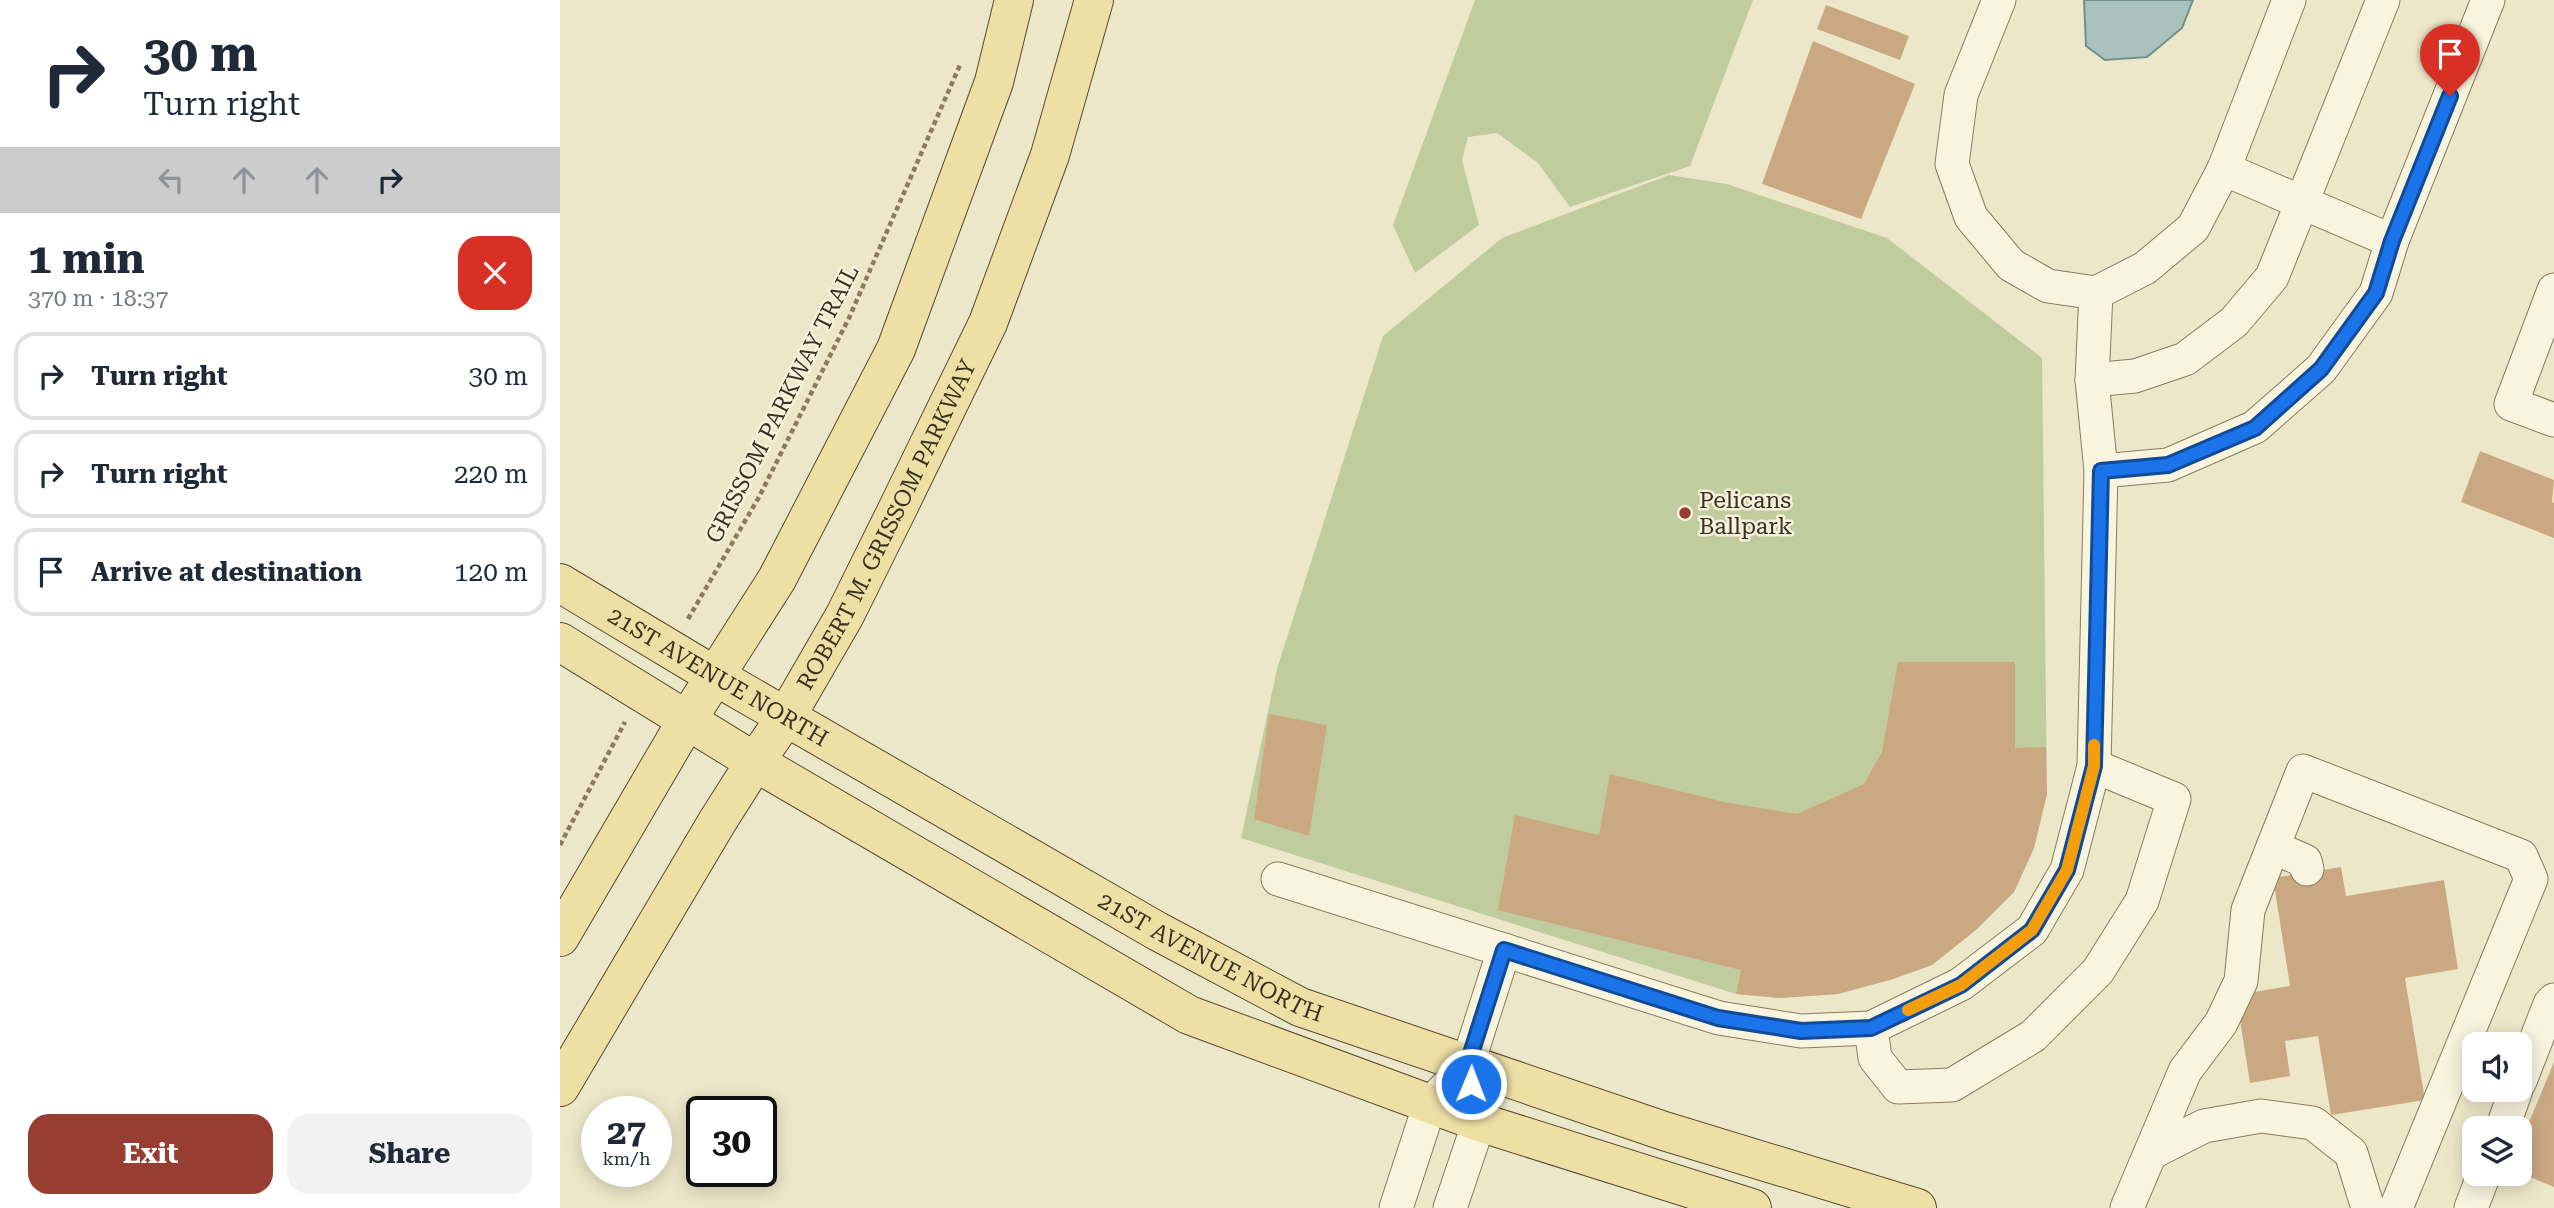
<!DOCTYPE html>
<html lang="en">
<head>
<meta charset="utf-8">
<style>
  :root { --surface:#fff; --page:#f2f2f3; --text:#1f2937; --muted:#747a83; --line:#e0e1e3; --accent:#973d31 }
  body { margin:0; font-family:"Roboto Serif",serif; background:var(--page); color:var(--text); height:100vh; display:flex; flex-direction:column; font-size:26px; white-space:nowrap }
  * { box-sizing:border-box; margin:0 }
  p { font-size:23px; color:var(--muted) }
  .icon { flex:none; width:38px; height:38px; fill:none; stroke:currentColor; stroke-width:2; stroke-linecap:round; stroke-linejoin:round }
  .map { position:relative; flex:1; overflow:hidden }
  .sheet { display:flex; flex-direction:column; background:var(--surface); width:560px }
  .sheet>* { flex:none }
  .guide { background:#fff; color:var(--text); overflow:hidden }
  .tools { position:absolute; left:1902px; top:1032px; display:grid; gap:14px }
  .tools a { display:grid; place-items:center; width:70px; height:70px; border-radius:14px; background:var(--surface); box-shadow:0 4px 18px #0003; font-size:35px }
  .speed { position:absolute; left:21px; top:1096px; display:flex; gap:14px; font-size:35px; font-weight:700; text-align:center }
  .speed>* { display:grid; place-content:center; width:91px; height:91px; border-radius:50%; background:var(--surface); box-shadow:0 4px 18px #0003; line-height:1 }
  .speed small { font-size:18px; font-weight:400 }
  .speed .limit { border:4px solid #111; border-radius:10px; background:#fff; color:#111 }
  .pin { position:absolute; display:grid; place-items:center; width:60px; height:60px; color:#fff; margin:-72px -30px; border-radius:50% 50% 50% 0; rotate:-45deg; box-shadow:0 0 7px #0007 }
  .pin .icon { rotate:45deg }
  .me { position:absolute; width:77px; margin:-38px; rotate:1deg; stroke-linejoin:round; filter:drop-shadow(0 0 5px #0008) }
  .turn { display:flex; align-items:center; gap:24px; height:147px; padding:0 28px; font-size:32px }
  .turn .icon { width:91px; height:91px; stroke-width:2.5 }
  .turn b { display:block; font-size:49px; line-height:60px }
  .lanes { display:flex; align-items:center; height:66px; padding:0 28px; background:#0003; justify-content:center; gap:35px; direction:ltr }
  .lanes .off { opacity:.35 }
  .round { display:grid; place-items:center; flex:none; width:74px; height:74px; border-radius:21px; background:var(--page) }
  .headline { display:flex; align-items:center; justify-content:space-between; height:119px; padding:0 28px }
  h1 { font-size:42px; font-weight:700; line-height:52px }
  .cta { display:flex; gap:14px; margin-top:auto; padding:14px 28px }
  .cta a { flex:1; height:80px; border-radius:21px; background:var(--accent); color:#fff; font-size:28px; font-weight:700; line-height:80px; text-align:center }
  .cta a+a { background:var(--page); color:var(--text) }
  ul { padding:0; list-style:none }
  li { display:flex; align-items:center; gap:21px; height:88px; margin:0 14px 10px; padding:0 14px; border:4px solid var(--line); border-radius:21px }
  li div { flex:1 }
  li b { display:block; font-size:26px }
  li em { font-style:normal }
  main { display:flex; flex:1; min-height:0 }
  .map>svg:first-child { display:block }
  .green { fill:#c0cc9e }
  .water { fill:#aac2be; stroke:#71918d; stroke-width:2 }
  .building { fill:#caa982 }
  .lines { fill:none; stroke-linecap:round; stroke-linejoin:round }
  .minor-casing { stroke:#8a7b5f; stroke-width:35 }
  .major-casing { stroke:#584933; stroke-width:40 }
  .path { stroke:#8a7b5f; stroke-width:4.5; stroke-dasharray:5 3.5; stroke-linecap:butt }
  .minor { stroke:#f8f4de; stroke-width:33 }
  .major { stroke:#eee0a5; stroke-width:38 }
  .route-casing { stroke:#114b97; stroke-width:18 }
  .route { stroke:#1a73e8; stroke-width:12 }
  .slow { stroke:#f59e0b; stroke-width:12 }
  .poi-dot { fill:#973d31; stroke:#f5f1da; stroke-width:2.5 }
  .labels { text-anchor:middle; stroke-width:5; stroke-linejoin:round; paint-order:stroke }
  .street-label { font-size:23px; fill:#3b3122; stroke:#f5f1da }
  .poi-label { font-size:23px; fill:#3b3122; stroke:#f5f1da; text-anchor:start }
</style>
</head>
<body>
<main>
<section class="sheet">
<div class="guide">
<div class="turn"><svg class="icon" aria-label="right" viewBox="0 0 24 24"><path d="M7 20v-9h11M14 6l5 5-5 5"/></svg><div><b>30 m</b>Turn right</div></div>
<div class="lanes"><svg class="icon off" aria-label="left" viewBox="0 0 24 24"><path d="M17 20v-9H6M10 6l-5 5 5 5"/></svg><svg class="icon off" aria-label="ahead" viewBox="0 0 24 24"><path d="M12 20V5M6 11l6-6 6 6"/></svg><svg class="icon off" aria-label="ahead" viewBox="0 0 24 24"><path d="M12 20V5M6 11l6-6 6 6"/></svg><svg class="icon" aria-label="right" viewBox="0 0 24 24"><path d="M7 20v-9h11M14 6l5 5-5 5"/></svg></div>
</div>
<div class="headline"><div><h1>1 min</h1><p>370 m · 18:37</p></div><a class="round" style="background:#d93025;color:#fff"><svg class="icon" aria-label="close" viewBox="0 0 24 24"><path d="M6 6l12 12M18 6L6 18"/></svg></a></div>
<ul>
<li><svg class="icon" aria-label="right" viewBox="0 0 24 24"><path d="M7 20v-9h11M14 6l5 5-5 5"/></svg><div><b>Turn right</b></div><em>30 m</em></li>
<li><svg class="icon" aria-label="right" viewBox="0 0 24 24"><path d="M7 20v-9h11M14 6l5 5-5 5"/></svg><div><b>Turn right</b></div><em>220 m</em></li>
<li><svg class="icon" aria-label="arrive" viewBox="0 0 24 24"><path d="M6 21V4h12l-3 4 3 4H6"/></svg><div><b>Arrive at destination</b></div><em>120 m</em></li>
</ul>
<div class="cta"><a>Exit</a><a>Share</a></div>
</section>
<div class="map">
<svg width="1994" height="1208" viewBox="0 0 1994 1208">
  <rect width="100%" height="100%" fill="#ede7ca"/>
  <g class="green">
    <polygon points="915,0 1193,0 1130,166 1010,207 978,163 937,133 908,137 902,160 919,225 855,273 833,225"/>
    <polygon points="1109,175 1167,184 1327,238 1482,358 1487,794 1474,848 1454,892 1417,929 1372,965 1333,979 1278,994 1220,998 1176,994 681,838 717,669 823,336 942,238"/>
  </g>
  <polygon class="water" points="1524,0 1633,0 1622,28 1587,57 1545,60 1526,46"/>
  <g class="building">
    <polygon points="1266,5 1349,36 1340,60 1257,29"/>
    <polygon points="1253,41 1355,84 1301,219 1202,184"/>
    <polygon points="1920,451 1994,480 1992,502 1994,503 1994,538 1901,502"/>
    <polygon points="1338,662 1455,662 1455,748 1486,747 1487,794 1474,848 1454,892 1417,929 1372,965 1333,979 1278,994 1220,998 1176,994 1181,970 938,910 955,815 1039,835 1050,774 1164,802 1237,814 1304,784 1322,752"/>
    <polygon points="709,714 767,725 749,836 694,819"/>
    <polygon points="1781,867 1786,896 1884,880 1898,969 1845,978 1865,1100 1771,1115 1758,1036 1725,1041 1730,1076 1690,1083 1676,995 1730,986 1713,878"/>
    <polygon points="1994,1062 1994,1187 1960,1173 1960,1144"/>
  </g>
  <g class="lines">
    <defs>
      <g id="minor">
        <polyline points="1439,0 1401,95 1392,164 1411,217 1451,265 1488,286 1536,293 1585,268 1633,228 1664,169 1729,0"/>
        <polyline points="1664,169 1832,241"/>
        <polyline points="1994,290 1951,404 1994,420"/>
        <polyline points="1532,380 1575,376 1625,359 1674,322 1712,277 1823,0"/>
        <polyline points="1541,471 1608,465 1695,427 1761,369 1816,293 1832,241 1928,0"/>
        <polyline points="1713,847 1745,861 1747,869"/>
        <polyline points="718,879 1159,1018 1241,1031 1311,1028 1401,984 1472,930 1507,870 1534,766 1541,471 1532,380 1536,293"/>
        <polyline points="1311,1028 1315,1058 1338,1087 1392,1085 1473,1036 1538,971 1582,901 1614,799 1534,766"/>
        <polyline points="1960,1081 1990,1004 1994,1000"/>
        <polyline points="1942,1129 1956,1090"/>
        <polyline points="1593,1152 1644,1126 1701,1116 1753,1123 1791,1153 1808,1208"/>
        <polyline points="836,1208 870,1104 907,1066 944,950"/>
        <polyline points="890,1208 919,1122 907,1066"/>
        <polyline points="1567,1208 1625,1071 1661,1023 1681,981 1688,910 1743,771 1961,856 1971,879 1836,1208"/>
        <polyline points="1911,1208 1924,1174"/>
      </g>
      <g id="major">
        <path id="s1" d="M0,583l155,93 442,255 143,76 364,124 253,77"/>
        <polyline points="0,642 195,762 629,1015 919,1122 1192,1208"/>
        <polyline points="0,937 127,720 217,579 336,349 434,82 454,0"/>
        <path id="s2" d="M0,1087l157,-265 38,-60 31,-45 59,-102 50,-101 93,-191 62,-168 44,-155"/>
      </g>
    </defs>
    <use href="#minor" class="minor-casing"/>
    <use href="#major" class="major-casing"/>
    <g class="path">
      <polyline points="128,619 199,497 289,318 400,65"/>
      <polyline points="0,845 65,722"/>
    </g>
    <use href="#minor" class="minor"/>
    <use href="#major" class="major"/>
  </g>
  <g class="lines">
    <defs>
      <polyline id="route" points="911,1084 907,1066 944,950 1158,1018 1241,1031 1311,1028 1401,985 1472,930 1507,870 1534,766 1541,471 1608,465 1695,428 1761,369 1816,293 1832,241 1890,96"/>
    </defs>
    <use href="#route" class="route-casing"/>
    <use href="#route" class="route"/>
    <polyline class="slow" points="1348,1010 1401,985 1472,930 1507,870 1534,766 1534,745"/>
  </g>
  <circle class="poi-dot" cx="1125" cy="513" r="7"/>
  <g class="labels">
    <g class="street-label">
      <text transform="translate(222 404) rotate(-63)" y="8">GRISSOM PARKWAY TRAIL</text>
      <text dy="8" stroke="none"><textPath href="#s2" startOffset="651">ROBERT M. GRISSOM PARKWAY</textPath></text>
      <text dy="8" stroke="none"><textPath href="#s1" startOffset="184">21ST AVENUE NORTH</textPath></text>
      <text dy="8" stroke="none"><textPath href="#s1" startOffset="751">21ST AVENUE NORTH</textPath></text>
    </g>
    <g class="poi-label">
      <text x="1139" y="508">Pelicans<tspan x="1139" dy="26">Ballpark</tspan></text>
    </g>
  </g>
</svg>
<div class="tools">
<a><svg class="icon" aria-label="sound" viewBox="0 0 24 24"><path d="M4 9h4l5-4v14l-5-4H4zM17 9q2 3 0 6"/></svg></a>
<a><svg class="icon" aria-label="layers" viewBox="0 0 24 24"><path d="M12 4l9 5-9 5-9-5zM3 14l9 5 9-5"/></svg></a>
</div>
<div class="speed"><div>27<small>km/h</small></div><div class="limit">30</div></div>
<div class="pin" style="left:1890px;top:96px;background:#d93025"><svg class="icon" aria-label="arrive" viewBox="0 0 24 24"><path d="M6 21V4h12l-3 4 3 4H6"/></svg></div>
<svg class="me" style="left:911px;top:1084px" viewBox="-20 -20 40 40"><circle r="17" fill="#1a73e8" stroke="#fff" stroke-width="3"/><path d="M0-11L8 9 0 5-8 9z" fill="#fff"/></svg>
</div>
</main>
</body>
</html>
